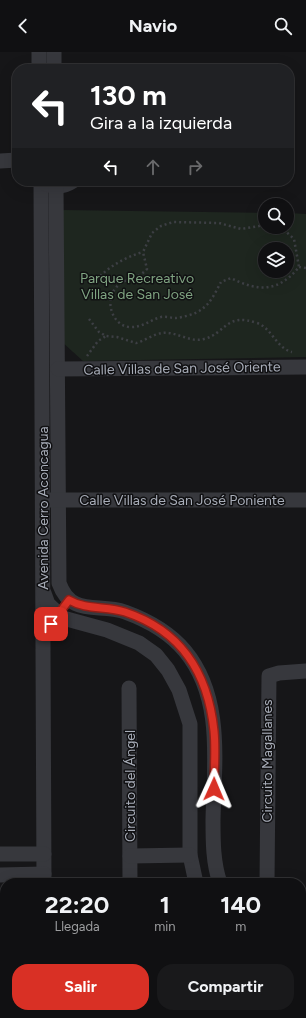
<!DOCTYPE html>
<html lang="es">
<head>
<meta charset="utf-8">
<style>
  :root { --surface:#101012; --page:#19191b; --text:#f1f3f6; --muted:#9c9d9f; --line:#303032; --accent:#d93025 }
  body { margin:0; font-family:Figtree,sans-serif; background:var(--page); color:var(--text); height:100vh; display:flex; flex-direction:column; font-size:15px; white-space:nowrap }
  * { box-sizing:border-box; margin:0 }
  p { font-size:13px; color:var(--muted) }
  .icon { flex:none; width:22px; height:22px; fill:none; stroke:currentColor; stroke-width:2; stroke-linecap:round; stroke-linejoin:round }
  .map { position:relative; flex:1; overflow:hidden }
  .sheet { position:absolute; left:0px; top:826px; width:306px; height:140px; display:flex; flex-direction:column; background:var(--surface); border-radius:16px 16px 0 0; box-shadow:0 4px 16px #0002,0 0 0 1px var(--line) }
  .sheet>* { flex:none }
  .hud { position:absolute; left:12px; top:12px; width:282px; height:122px; border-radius:16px; box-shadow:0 4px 16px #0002,0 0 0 1px var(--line); background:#202124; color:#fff; overflow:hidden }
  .fabs { position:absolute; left:258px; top:146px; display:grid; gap:8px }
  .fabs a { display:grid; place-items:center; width:36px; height:36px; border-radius:50%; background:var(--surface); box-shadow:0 4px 16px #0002,0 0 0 1px var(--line); font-size:20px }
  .pin { position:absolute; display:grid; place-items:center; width:34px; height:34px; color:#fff; margin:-17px; border-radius:8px; box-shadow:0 2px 6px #0006 }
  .me { position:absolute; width:44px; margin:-22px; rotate:1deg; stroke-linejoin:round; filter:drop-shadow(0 0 3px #0008) }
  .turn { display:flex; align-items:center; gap:14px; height:84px; padding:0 12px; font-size:18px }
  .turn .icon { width:52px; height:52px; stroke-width:2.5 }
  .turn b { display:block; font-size:28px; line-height:34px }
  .lanes { display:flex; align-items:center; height:38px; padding:0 12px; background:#0003; justify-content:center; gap:20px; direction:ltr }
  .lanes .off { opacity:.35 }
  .eta { display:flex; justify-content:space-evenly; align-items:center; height:68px; text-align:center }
  .eta b { font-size:24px; font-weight:700; line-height:28px }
  .action { display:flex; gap:8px; margin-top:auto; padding:8px 12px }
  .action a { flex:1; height:46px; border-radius:16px; background:var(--accent); color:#fff; font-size:16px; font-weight:700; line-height:46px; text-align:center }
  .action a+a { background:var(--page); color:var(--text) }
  header { display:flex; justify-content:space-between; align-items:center; height:52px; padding:0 12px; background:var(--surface); font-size:18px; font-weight:700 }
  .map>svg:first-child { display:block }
  .green { fill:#1e261f; fill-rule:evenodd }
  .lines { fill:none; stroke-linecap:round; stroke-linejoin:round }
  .path { stroke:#3d3f44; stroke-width:2.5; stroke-dasharray:2 3; stroke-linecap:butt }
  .street { stroke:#37383d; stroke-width:15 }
  .route-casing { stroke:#8d1f18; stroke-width:10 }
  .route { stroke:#d93025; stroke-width:7 }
  .labels { text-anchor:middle; stroke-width:3; stroke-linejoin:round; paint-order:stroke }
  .park-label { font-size:14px; fill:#7fa381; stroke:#111113 }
  .street-label { font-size:14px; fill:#a8adb8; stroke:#111113 }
</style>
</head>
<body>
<header><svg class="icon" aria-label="back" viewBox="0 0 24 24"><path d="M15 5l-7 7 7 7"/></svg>Navio<svg class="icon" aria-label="search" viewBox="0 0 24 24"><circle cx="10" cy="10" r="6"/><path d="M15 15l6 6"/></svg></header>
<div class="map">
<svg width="306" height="966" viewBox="0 0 306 966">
  <rect width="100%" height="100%" fill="#161618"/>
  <path class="green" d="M62,158l203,3v14h22v-14l19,1v143l-223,4 -21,-19zM265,197h22v22h-22z"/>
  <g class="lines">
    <g class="path">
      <path d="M265,173l-24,4 -22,-6 -46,-1 -12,4 -9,7 -9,19 4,17c-9,11 -24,8 -32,20 -10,12 -3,36 14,38 13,1 21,-7 32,-10 5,-1 10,1 15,1 8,-1 20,-4 26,-9 9,-6 14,-18 19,-27l10,-4c27,14 48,14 68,-11l-5,-28 -13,-12"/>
      <polyline points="299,215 306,216"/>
      <path d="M93,231c15,-16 30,-25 50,-31"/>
      <path d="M89,267l10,13 7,4 11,1 19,6c8,-2 18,-9 26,-10 14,-2 28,10 42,6 21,-5 22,-27 53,-16 15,5 19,25 35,29"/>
      <polyline points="87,304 98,289 106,284"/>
    </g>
    <g class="street">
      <polyline points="39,0 39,17"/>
      <polyline points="54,0 54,17"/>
      <polyline points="0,109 17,108"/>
      <polyline points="41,129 44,831"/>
      <path d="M46,132c10,4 18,3 27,-3"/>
      <path d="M56,135l3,396c12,34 39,20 66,29 22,8 45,21 60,39 39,47 29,113 28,169 0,21 0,43 7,63"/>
      <polyline points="58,317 306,315"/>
      <polyline points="50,448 306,448"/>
      <polyline points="44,541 48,552 63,566 107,578 139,591 156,603 168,618 179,638 190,672 190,803 196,831"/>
      <polyline points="129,636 130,831"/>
      <polyline points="0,802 44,802"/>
      <polyline points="130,804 190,803"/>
      <polyline points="0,823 44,822"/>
      <polyline points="267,831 269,624 279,621 306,619"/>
      <polyline points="301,871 306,872"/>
      <polyline points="301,891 306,892"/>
      <polyline points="44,961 44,966"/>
      <polyline points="129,966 129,961"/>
      <polyline points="224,966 224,961"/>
    </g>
  </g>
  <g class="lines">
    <defs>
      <path id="route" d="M51,572l18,-24c17,10 37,6 56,12 57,19 83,61 89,119 2,19 0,39 0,58"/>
    </defs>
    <use href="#route" class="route-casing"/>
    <use href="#route" class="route"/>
  </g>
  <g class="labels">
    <g class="park-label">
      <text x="137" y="231">Parque Recreativo<tspan x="137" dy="16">Villas de San José</tspan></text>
    </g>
    <g class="street-label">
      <text transform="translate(182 316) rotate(-1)" y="5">Calle Villas de San José Oriente</text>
      <text x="182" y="453">Calle Villas de San José Poniente</text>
      <text transform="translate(43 456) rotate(-90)" y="5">Avenida Cerro Aconcagua</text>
      <text transform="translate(267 709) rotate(-90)" y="5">Circuito Magallanes</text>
      <text transform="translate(130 734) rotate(-90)" y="5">Circuito del Ángel</text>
    </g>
  </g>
</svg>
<div class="fabs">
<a><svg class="icon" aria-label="search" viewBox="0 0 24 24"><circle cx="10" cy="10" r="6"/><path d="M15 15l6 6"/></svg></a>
<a><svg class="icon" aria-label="layers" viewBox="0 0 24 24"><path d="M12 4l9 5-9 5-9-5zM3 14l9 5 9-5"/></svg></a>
</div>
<div class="pin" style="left:51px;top:572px;background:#d93025"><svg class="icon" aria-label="arrive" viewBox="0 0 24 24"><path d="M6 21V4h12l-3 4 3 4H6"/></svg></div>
<svg class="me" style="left:214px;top:737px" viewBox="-20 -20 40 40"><path d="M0-17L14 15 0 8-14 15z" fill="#d93025" stroke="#fff" stroke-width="4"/></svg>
<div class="hud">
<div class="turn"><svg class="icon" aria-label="left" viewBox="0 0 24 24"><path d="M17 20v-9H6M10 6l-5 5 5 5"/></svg><div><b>130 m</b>Gira a la izquierda</div></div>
<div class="lanes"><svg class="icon" aria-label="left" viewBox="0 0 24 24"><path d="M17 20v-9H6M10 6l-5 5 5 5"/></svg><svg class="icon off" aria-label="ahead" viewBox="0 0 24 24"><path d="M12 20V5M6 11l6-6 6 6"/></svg><svg class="icon off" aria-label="right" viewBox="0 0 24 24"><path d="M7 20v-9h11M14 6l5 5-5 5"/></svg></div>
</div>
<section class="sheet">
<div class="eta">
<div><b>22:20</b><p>Llegada</p></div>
<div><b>1</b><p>min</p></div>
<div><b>140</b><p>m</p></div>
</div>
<div class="action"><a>Salir</a><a>Compartir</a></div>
</section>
</div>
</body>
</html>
